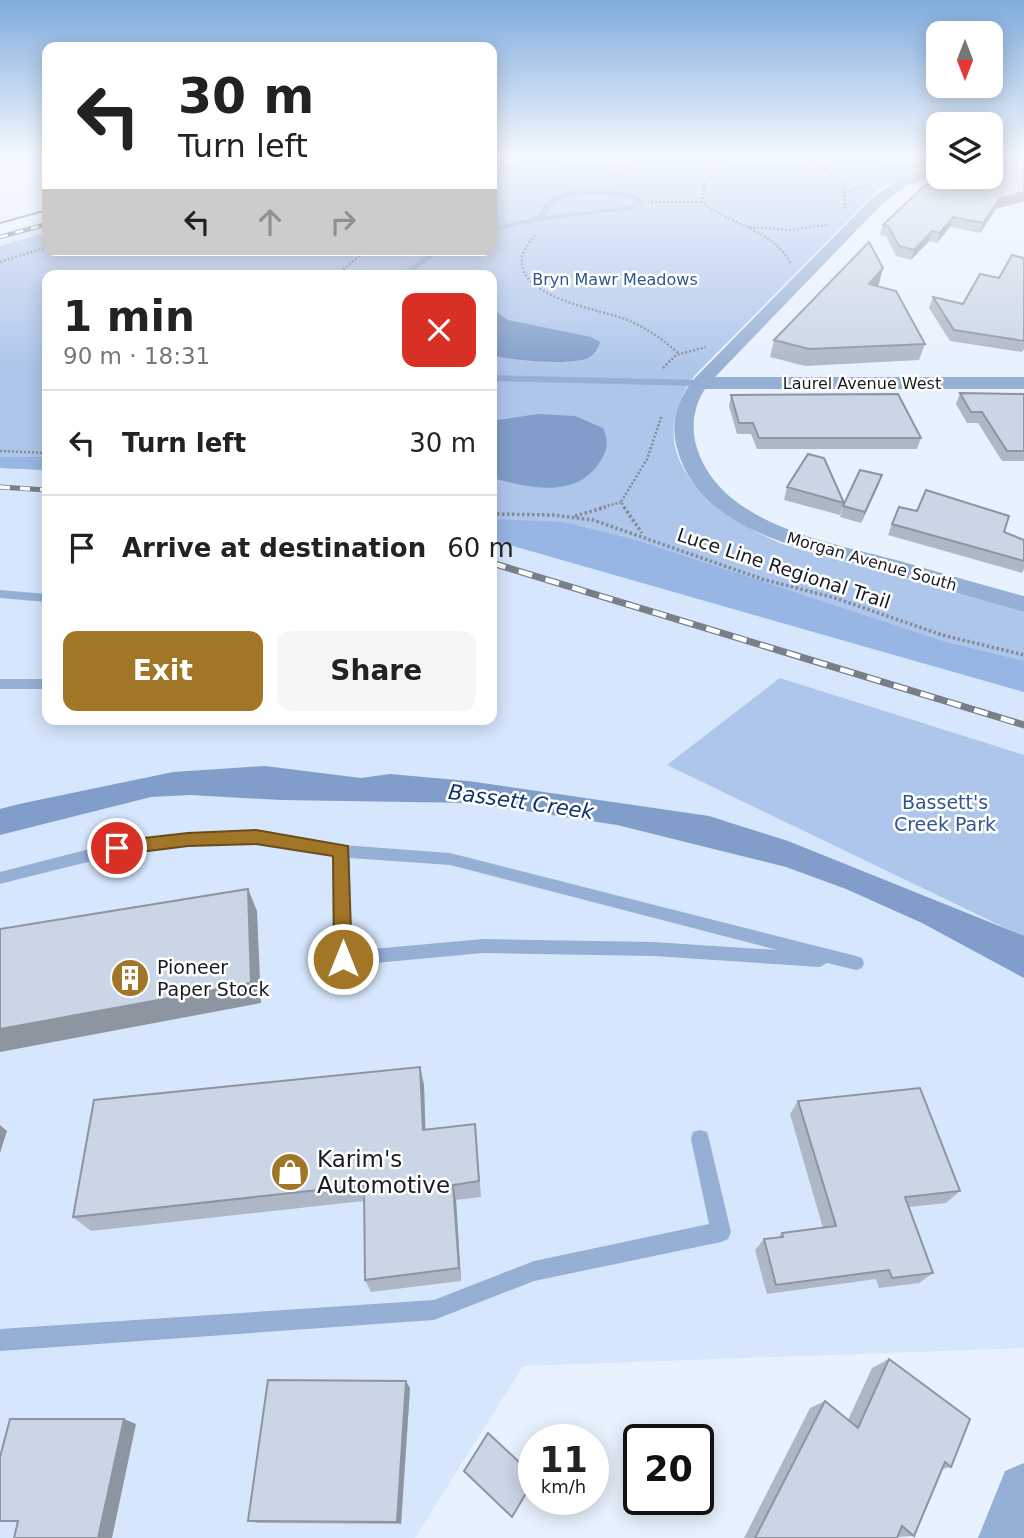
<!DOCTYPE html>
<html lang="en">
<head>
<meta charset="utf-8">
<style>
  :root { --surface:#fff; --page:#f6f6f6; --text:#222; --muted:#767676; --line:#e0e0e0; --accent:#a17627 }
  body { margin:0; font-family:"DejaVu Sans",sans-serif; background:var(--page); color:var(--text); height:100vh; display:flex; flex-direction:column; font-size:26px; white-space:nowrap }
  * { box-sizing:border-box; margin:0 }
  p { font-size:23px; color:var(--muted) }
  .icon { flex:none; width:38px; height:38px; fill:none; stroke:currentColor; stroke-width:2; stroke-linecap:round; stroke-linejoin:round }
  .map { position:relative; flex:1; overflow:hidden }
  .drawer { position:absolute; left:42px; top:270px; width:455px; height:455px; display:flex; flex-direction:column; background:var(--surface); border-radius:14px; box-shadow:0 4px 18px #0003 }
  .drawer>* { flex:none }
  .top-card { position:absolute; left:42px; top:42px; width:455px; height:214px; border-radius:14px; box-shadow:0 4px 18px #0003; background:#fff; color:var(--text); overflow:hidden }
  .needle { width:46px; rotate:180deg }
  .buttons { position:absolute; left:926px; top:21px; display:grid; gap:14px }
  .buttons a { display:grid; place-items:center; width:77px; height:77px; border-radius:14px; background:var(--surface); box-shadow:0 4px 18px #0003; font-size:35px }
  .speed { position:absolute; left:518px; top:1424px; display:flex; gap:14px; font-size:35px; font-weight:700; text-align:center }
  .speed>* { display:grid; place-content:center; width:91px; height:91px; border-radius:50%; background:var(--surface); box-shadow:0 4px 18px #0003; line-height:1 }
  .speed small { font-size:18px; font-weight:400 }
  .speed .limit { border:4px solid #111; border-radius:10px; background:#fff; color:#111 }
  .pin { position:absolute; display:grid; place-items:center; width:60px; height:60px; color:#fff; margin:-30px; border:4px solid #fff; border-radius:50%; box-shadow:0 2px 7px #0007 }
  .me { position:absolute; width:77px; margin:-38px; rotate:0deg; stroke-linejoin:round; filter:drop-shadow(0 0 5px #0008) }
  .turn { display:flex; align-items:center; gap:24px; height:147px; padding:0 21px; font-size:32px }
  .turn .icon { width:91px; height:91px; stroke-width:2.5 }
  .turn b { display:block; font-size:49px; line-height:60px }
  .lanes { display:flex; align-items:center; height:66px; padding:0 21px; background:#0003; justify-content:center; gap:35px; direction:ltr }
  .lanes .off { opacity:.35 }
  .round { display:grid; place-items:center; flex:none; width:74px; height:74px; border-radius:14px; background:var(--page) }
  .headline { display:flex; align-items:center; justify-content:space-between; height:119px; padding:0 21px }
  h1 { font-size:42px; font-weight:800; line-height:52px }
  .action { display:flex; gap:14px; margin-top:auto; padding:14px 21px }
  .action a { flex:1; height:80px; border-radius:14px; background:var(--accent); color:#fff; font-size:28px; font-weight:800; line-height:80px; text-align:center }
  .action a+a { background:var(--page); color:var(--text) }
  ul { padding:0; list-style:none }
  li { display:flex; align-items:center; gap:21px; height:105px; padding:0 21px; border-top:2px solid var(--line) }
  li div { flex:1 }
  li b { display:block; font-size:26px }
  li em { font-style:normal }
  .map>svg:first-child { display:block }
  .built { fill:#d6e6fd }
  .green { fill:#aec6eb }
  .forest { fill:#98b6e4 }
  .water { fill:#819eca }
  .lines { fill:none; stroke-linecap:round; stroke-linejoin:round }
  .path-far1 { stroke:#848b95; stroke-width:2.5; stroke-dasharray:2 2; stroke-linecap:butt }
  .path { stroke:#848b95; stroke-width:3.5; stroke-dasharray:2.5 2.5; stroke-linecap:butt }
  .service { fill:#96afd4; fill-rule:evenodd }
  .minor { fill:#96afd4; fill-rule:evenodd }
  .tertiary { fill:#96afd4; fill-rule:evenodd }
  .tram { stroke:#787f88; stroke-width:2 }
  .rail-far2-casing { stroke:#787f88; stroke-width:4.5 }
  .rail-far1-casing { stroke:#787f88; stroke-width:5 }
  .rail-casing { stroke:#787f88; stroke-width:7 }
  .rail-far2 { stroke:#fff; stroke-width:2.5; stroke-dasharray:8; stroke-linecap:butt }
  .rail-far1 { stroke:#fff; stroke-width:3.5; stroke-dasharray:10; stroke-linecap:butt }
  .rail { stroke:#fff; stroke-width:4.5; stroke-dasharray:14; stroke-linecap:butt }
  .wall { fill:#aeb7c5 }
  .shaded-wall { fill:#8d95a0 }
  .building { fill:#cad5e5; stroke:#8d95a0; stroke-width:2 }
  .route { fill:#a17627; stroke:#694d19; stroke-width:2 }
  .labels { text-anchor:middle; stroke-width:5; stroke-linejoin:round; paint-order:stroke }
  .far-park-label { font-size:16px; fill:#30558f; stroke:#fff }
  .far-street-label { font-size:16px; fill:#181c22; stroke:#fff }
  .street-label { font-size:19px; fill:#181c22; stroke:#fff }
  .park-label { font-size:19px; fill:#30558f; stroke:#fff }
  .poi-label { font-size:19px; fill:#181c22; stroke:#fff; text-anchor:start }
  .water-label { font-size:21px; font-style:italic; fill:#10356b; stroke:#fff }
  .near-poi-label { font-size:23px; fill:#181c22; stroke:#fff; text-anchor:start }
</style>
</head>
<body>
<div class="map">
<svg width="1024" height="1538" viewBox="0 0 1024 1538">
  <rect width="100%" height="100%" fill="#e8f1fe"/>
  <g class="built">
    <polygon points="47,220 47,232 0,246 0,233"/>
    <polygon points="0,468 47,470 47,719 492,719 492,540 1024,692 1024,755 780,678 1024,937 1024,1348 523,1366 415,1538 0,1538"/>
  </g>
  <g class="green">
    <path d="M492,157h446v10l-40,12 -20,11 -183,185c-59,80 15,138 87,169l242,68v80l-532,-152v-265h-445v195l-47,-2v-222l47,-14v18h445z"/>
    <polygon points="780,678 1024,755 1024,937 667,765"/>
  </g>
  <g class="forest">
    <polygon points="0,457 47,457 47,470 0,468"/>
    <polygon points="492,519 563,522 636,540 946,642 1024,661 1024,692 492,540"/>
  </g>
  <g class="water">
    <path d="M492,309l16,11 83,17 9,5c-2,7 -6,14 -14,17 -20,6 -74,2 -94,-4z"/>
    <path d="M538,414l37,2 28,12c6,14 5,22 -4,35 -24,37 -73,24 -107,15v-57z"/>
    <polygon points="265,766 361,778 390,774 468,781 709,816 788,841 1024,936 1024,978 922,923 846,889 786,867 617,825 473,803 281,800 190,795 151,797 0,835 0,809 19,804 173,772"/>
  </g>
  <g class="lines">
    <g class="path-far1">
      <polyline points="516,157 626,175"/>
      <path d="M722,157l1,8 -18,17 -3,20c29,24 70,26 89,62"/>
      <polyline points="808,157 844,183 845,208"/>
      <polyline points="817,157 898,166"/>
      <polyline points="0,160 14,157"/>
      <polyline points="636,161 723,160"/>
      <polyline points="0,166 36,157"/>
      <polyline points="624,177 642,157"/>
      <polyline points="844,192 865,186"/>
      <polyline points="651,202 702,202"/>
      <polyline points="749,227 789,230 827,225"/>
      <path d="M535,235c-5,7 -12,15 -13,23 -5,41 80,51 108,63 18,8 35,20 49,33"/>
      <polyline points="0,262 47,247"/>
      <polyline points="337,275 366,250"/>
      <polyline points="663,368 676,355 706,347"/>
      <polyline points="0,451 47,453"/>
      <polyline points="600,508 621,502"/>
      <polyline points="625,508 621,502 647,459 662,415"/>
    </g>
    <g class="path">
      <polyline points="624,507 642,533"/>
      <polyline points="492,514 553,515 593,520 762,579 835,598 942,635 1024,655"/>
      <polyline points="575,516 606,507"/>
    </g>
    <g class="service">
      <path d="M603,190l34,5 6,8 -12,7 -87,10 -52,12v-4l45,-11c3,-4 5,-11 9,-15 12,-13 41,-12 57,-12zM603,194l30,4 3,4 -7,4 -84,10c12,-23 34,-22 58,-22z"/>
      <polygon points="434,250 443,250 408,275 399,275"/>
      <polygon points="492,375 700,380 705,383 700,386 492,381"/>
      <polygon points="0,590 47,594 47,602 0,598"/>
      <rect x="0" y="679" width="47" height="10"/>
      <path d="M256,831l86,14 108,8 406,103 6,2 2,5 -2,5 -6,2 -29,-7 -7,4 -167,-11 -170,-3 -140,13 -6,-2 -2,-5v-103c-27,-4 -54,-12 -80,-13 -88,-4 -171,20 -255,41v-12l117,-30 71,-9zM350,858l100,7 327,85 -124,-8 -170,-3 -132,12z"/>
      <polygon points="700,1130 707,1132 709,1139 731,1232 728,1239 721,1242 534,1281 434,1320 0,1351 0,1329 434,1300 534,1261 709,1224 691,1139 693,1132"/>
    </g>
    <g class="minor">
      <polygon points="999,157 1020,157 990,167 990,159"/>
      <path d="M938,167v8l-30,10 -26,19 -167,173h309v12h-319c-11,16 -14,37 -9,56 23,81 134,97 204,116 41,12 82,24 124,35v16c-46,-13 -92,-26 -138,-40 -72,-21 -187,-38 -209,-124 -7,-26 0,-48 17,-69l178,-181 26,-19z"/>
    </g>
    <polygon class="tertiary" points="1024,1463 1024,1538 978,1538 1005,1471"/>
    <polyline class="tram" points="0,223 47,210"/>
    <defs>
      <polyline id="rail-far2" points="0,237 47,224"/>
      <polyline id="rail-far1" points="0,487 47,490"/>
      <polyline id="rail" points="492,563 1024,725"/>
    </defs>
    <use href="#rail-far2" class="rail-far2-casing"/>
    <use href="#rail-far1" class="rail-far1-casing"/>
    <use href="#rail" class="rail-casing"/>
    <use href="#rail-far2" class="rail-far2"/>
    <use href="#rail-far1" class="rail-far1"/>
    <use href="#rail" class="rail"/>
  </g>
  <g class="wall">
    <polygon points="1024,160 1024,201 996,209 980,233 950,227 937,243 929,241 911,260 896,256 886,236 880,235 883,225 998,167"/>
    <polygon points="1024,258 1024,349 1022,352 950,341 929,308 933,297 963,304 999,278"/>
    <polygon points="879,284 877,286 925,344 919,360 805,366 770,357 774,340"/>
    <polygon points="960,393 1024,394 1024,461 1002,461 978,423 967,423 956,404"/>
    <polygon points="731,395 921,438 917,449 757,449 751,434 737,434 729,406"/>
    <polygon points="882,475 878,486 861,523 840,517 843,506"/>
    <polygon points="787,487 844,503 840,515 784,500"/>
    <polygon points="892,524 1004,532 1024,540 1024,569 1022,573 888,535"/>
    <polygon points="420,1067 424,1085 425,1129 475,1124 481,1197 456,1200 461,1281 371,1292 365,1280 364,1201 91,1231 73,1217"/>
    <polygon points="798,1101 960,1191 946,1203 909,1207 933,1273 919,1283 879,1288 876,1279 767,1294 755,1250 764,1239 778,1238 782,1233 823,1228 790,1114"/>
    <polygon points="889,1359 951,1467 942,1469 914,1536 897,1537 897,1538 744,1538 810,1408 825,1401 848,1420 872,1368"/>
    <polygon points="410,1388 401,1524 258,1523 248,1521"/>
  </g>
  <g class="shaded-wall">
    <polygon points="1024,192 1024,201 996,209 980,233 983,223 999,199"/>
    <polygon points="953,217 950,227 937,243 940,233"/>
    <polygon points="932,231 929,241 911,260 914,250"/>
    <polygon points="883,268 879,284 864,300 869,284"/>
    <polygon points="882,475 878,486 861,523 865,512"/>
    <polygon points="248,889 257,911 261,1003 0,1052 0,1029"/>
    <polygon points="420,1067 424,1085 426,1147 423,1130"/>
    <polygon points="0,1125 7,1131 0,1153"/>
    <polygon points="453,1185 456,1200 461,1281 459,1268"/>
    <polygon points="406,1381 410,1388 401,1524 397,1522"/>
    <polygon points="124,1419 136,1424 112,1538 98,1538"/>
  </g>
  <g class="building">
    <polygon points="1024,160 1024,192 999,199 983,223 953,217 940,233 932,231 914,250 899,246 888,226 883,225 923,187 946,177 990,177 990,168"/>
    <polygon points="869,242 883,268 869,284 896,291 925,344 809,349 774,340"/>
    <polygon points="1012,255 1024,258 1024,341 954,330 933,297 963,304 980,274 999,278"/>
    <polygon points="960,393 1024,394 1024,451 1007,451 982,412 971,412"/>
    <polygon points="898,394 921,438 759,438 753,423 739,423 731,395"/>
    <polygon points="808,454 824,458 844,503 787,487"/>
    <polygon points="860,470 882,475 865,512 843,506"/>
    <polygon points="926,490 1009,516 1004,532 1024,540 1024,561 892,524 899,507 917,511"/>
    <polygon points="248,889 251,983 0,1029 0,929"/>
    <polygon points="420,1067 423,1130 475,1124 479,1181 453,1185 459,1268 365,1280 364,1185 73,1217 94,1100"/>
    <polygon points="920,1088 960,1191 905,1197 933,1273 892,1278 889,1270 776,1285 764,1239 783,1237 782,1233 836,1226 798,1101"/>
    <polygon points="889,1359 970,1419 951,1467 945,1462 914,1536 902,1526 897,1538 755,1538 825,1401 858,1428"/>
    <polygon points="268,1380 406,1381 397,1522 248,1521"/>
    <polygon points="10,1419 124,1419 98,1538 14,1538 18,1521 0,1521 0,1457"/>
    <polygon points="488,1433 534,1476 534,1480 512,1517 464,1471"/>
  </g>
  <linearGradient id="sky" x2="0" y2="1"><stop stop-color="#7fabdc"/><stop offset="0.42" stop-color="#f5f9ff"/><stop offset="1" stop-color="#f5f9ff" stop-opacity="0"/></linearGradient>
  <rect width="1024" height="372" fill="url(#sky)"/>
  <polygon class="route" points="256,830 348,846 352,959 350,965 343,967 337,965 334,959 333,856 256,844 188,846 117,855 108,848 117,841 188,833"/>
  <defs>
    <symbol id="building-disc" viewBox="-11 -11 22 22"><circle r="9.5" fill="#a17627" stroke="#fff"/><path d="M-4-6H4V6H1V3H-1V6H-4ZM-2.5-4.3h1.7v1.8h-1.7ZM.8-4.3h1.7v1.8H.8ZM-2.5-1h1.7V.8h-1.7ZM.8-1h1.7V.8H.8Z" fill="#fff"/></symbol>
    <symbol id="shop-disc" viewBox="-11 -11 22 22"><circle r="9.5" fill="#a17627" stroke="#fff"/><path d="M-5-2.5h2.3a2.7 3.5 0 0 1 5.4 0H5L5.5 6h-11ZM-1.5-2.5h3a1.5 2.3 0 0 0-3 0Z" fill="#fff"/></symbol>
  </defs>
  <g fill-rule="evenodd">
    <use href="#building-disc" x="108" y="956" width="44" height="44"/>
    <use href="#shop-disc" x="268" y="1150" width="44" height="44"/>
  </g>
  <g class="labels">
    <g class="far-park-label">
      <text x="615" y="285">Bryn Mawr Meadows</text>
    </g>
    <g class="far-street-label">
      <text x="862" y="389">Laurel Avenue West</text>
      <text transform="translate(872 561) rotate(16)" y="6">Morgan Avenue South</text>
    </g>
    <g class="street-label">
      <text transform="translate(784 568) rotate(18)" y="7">Luce Line Regional Trail</text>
    </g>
    <g class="park-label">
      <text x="945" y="809">Bassett's<tspan x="945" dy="22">Creek Park</tspan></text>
    </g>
    <g class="poi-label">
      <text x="157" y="974">Pioneer<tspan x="157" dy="22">Paper Stock</tspan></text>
    </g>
    <g class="water-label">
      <text transform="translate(521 802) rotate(8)" y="7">Bassett Creek</text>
    </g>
    <g class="near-poi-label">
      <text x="317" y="1167">Karim's<tspan x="317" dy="26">Automotive</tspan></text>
    </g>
  </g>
</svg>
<div class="buttons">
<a><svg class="needle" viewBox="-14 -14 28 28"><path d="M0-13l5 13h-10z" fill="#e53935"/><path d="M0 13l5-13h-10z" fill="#767676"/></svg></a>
<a><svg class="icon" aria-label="layers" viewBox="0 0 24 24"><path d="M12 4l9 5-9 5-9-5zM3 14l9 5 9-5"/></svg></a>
</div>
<div class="speed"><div>11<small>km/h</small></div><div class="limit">20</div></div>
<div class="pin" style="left:117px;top:848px;background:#d93025"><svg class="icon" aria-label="arrive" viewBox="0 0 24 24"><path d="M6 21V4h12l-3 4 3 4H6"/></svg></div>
<svg class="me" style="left:343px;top:959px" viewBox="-20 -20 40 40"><circle r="17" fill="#a17627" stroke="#fff" stroke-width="3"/><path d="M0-11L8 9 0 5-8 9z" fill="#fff"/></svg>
<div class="top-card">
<div class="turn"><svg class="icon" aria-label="left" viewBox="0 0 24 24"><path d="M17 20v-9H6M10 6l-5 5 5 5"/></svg><div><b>30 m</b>Turn left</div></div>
<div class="lanes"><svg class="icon" aria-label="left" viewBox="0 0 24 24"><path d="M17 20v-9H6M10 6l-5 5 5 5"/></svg><svg class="icon off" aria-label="ahead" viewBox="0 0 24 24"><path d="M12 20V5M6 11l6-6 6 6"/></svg><svg class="icon off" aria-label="right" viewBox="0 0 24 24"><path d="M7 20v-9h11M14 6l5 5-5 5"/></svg></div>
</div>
<section class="drawer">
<div class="headline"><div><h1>1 min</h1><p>90 m · 18:31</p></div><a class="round" style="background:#d93025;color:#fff"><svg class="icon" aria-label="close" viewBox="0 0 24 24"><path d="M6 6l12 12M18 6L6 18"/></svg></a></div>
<ul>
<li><svg class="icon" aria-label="left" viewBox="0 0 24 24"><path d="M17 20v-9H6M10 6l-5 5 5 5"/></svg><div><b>Turn left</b></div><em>30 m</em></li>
<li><svg class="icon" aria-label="arrive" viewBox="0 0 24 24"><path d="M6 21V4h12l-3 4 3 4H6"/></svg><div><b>Arrive at destination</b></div><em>60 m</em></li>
</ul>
<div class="action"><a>Exit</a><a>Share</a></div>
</section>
</div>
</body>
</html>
